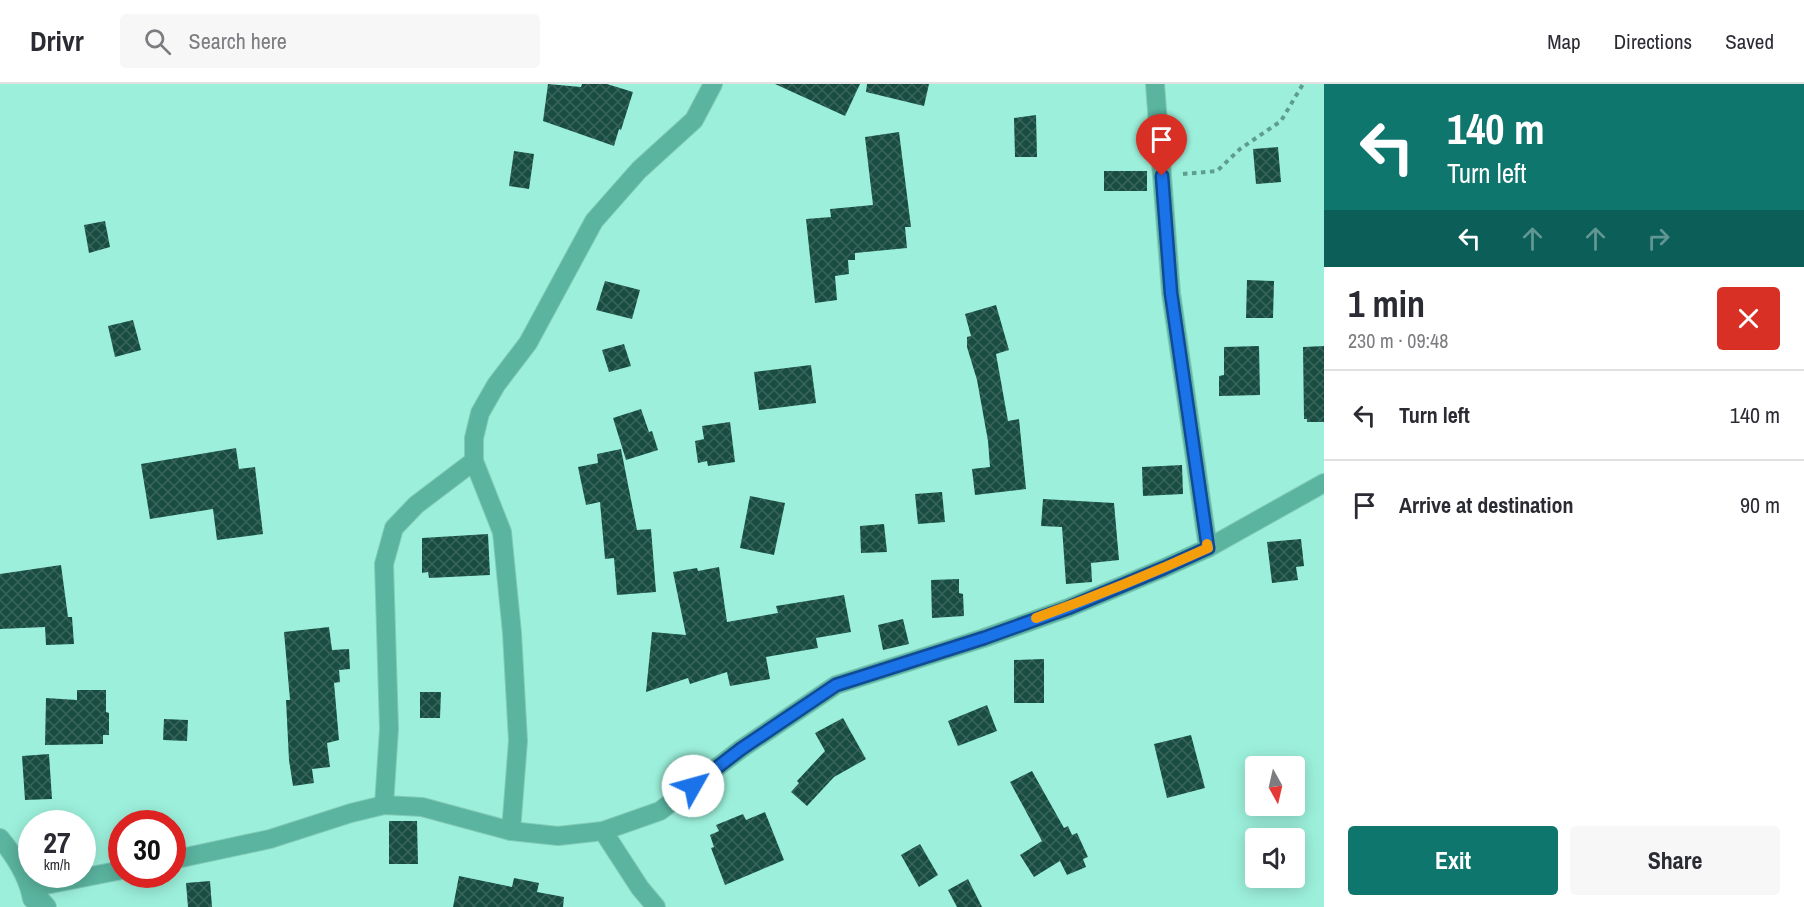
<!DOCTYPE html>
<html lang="en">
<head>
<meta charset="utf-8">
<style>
  :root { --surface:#fff; --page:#f7f7f7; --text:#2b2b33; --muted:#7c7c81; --line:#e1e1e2; --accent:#0f766e }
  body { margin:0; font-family:"Archivo Narrow",sans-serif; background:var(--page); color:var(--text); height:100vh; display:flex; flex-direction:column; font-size:22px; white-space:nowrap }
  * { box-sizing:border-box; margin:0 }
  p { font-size:20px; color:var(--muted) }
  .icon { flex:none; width:33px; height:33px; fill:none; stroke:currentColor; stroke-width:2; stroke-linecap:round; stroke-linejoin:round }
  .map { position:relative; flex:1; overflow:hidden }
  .sheet { display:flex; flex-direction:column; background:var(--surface); width:480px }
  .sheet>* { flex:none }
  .guide { background:#0f766e; color:#fff; overflow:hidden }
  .needle { width:39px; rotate:172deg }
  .tools { position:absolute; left:1245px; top:672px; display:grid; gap:12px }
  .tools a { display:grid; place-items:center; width:60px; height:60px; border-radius:6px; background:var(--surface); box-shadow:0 3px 15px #0003; font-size:30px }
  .speed { position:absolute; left:18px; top:726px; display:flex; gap:12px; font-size:30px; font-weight:700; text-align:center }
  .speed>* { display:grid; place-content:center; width:78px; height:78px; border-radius:50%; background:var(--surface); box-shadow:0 3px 15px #0003; line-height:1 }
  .speed small { font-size:15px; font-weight:400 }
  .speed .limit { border:9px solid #d22; background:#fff; color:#111 }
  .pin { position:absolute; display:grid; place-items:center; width:51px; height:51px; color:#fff; margin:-62px -26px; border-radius:50% 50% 50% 0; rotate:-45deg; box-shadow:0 0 6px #0007 }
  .pin .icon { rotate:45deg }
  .me { position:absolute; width:66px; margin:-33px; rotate:52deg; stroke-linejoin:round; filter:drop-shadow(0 0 4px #0008) }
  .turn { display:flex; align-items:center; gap:21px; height:126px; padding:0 24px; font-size:27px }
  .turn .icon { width:78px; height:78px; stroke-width:2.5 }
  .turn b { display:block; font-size:42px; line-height:51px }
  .lanes { display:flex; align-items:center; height:57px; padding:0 24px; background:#0003; justify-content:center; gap:30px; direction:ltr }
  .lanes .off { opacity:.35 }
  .round { display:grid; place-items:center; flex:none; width:63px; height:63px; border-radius:6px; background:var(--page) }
  .head { display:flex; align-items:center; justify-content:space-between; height:102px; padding:0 24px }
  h1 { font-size:36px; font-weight:700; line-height:45px }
  .action { display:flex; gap:12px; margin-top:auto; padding:12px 24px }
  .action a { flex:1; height:69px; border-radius:6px; background:var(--accent); color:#fff; font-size:24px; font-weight:700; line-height:69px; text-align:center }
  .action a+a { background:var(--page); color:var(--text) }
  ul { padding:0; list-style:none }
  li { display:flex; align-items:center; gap:18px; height:90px; padding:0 24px; border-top:2px solid var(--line) }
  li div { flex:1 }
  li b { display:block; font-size:22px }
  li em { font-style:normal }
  header { display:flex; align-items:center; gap:36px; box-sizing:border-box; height:84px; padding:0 30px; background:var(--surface); border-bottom:2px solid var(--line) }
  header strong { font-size:28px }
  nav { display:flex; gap:33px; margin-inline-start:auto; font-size:21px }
  .search { width:420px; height:54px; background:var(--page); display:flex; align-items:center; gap:15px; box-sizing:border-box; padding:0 21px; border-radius:6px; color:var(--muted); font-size:22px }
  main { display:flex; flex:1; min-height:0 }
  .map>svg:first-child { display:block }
  .building { fill:url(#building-cross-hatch) }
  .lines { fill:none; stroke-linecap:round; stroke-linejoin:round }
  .minor-casing { stroke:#81cbb8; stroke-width:20 }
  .path { stroke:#5f9d8e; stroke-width:4; stroke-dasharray:4.5 4.5; stroke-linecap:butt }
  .minor { stroke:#5ab49f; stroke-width:18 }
  .route-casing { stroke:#114b97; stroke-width:15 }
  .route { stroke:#1a73e8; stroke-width:10 }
  .slow { stroke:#f59e0b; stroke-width:10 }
</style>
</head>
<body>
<header>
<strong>Drivr</strong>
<div class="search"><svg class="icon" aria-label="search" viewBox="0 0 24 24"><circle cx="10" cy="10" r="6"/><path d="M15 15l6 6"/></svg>Search here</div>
<nav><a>Map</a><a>Directions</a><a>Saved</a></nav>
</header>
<main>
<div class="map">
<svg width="1324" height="823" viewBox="0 0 1324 823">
  <defs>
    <pattern id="building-cross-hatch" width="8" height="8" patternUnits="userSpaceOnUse" patternTransform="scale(1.5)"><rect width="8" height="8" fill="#194d42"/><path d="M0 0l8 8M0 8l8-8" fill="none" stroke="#39655b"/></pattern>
  </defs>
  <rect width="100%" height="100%" fill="#9cf0db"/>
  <g class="building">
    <polygon points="548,0 581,3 582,0 607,0 633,8 621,46 619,45 614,62 543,37"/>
    <polygon points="775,0 860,0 845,32"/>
    <polygon points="867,0 929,0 924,22 866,8"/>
    <polygon points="1036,31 1037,73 1015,73 1014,34"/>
    <polygon points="899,48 911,143 905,143 907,164 855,169 855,176 848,176 849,190 835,192 837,216 815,219 806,135 831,133 830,125 873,121 865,53"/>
    <polygon points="1278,63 1281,98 1256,100 1253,65"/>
    <polygon points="514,67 534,70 529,105 509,102"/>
    <rect x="1104" y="87" width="43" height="20"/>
    <polygon points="105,137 110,163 89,169 84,141"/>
    <polygon points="1247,196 1274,197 1273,234 1246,234"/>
    <polygon points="605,197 640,206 632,235 596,226"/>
    <polygon points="996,221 1009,266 996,270 1008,337 1019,335 1026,405 975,411 972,385 990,383 988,357 977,296 967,263 967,253 971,252 965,230"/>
    <polygon points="133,236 141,266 115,273 108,242"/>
    <polygon points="624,260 631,282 609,288 602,266"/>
    <polygon points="1259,262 1260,311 1219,312 1219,292 1224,291 1224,263"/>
    <polygon points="1324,262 1324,338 1307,338 1307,335 1304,335 1303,263"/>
    <polygon points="811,281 816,319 759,326 754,288"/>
    <polygon points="641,325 649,348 652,347 658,366 626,376 613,334"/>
    <polygon points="730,338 735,378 708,382 707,377 698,379 695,357 704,355 702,342"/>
    <polygon points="236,364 239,385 255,383 263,450 217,456 213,425 150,435 141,380"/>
    <polygon points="621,365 637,446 651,445 656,508 617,511 614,474 605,475 600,418 586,421 578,383 598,379 597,370"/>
    <polygon points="1182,381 1183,410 1143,412 1142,383"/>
    <polygon points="942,408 945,438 918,440 915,410"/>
    <polygon points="750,412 785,419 774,471 740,464"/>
    <polygon points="1043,415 1114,419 1119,476 1091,479 1092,498 1066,500 1062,443 1041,442"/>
    <polygon points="884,440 887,468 861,469 860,442"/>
    <polygon points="488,450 490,491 429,494 428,488 422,489 422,454"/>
    <polygon points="1301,455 1304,482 1296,483 1298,496 1272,499 1267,458"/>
    <polygon points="61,481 68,533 72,533 74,560 46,561 45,543 0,545 0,490"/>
    <polygon points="719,483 727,538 778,529 776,522 844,511 851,548 816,554 818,564 766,573 770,595 730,602 727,588 690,600 688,594 646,608 652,548 686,551 673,488 697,484 698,487"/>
    <polygon points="959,495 959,509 963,510 964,532 932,534 931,496"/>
    <polygon points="903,535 909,560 883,566 878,541"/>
    <polygon points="329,543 332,566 349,565 350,585 339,586 340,598 334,599 339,656 327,659 330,683 312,685 314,699 293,702 289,676 286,616 290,616 284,548"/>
    <polygon points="1044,575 1044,619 1014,619 1014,576"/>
    <polygon points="77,606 106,606 106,628 109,629 109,651 103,651 103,660 45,661 46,614 77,616"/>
    <polygon points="420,608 441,608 440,634 420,634"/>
    <polygon points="987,621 997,647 958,662 948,637"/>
    <polygon points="843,634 866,675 834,693 807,722 791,708 799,699 797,697 825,667 815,649"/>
    <polygon points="164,635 188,636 187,657 163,656"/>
    <polygon points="1191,651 1205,704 1167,714 1154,660"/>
    <polygon points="49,670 52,715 25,716 22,672"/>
    <polygon points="1032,687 1064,744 1068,742 1072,751 1077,749 1088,773 1083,775 1086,783 1067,791 1060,777 1034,793 1020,771 1042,757 1010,698"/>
    <polygon points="765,728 784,776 725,801 711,764 714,763 710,751 719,747 716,741 743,730 746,736"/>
    <polygon points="389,737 417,737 418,780 389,780"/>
    <polygon points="920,760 938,791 919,803 901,771"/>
    <polygon points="459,792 512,803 514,794 539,799 537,808 564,813 563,823 453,823"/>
    <polygon points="968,795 982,823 957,823 948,806"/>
    <polygon points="210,797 212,823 188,823 186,799"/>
  </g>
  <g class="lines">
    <defs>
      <g id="minor">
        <polyline points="1155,0 1171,209 1208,464"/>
        <polyline points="384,721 389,645 384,480 394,444 416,421 474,377"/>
        <polyline points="511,747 518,657 512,549 502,448 474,377 474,354 480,329 496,301 528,259 594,137 639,86 694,36 713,0"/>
        <polyline points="603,747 640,804 656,823"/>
        <path d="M0,754c15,18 28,38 32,61"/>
        <polyline points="172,776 270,755 351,729 384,721 422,723 511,747 558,752 603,747 660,727 741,665 836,601 984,554 1068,524 1164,484 1208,464 1324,399"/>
        <polyline points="47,823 30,804 122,786"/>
      </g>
    </defs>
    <use href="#minor" class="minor-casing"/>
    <polyline class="path" points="1183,90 1217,87 1240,65 1281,37 1303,0"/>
    <use href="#minor" class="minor"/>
  </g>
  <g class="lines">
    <defs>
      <polyline id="route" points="693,702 741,665 836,601 984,554 1068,524 1164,484 1208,464 1171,209 1162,92"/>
    </defs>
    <use href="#route" class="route-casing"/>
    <use href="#route" class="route"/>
    <path class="slow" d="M1036,534c58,-21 115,-44 172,-70l-1,-4"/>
  </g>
</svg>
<div class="tools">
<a><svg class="needle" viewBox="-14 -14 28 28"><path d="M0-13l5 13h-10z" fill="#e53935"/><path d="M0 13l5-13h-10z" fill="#7c7c81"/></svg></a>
<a><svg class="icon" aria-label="sound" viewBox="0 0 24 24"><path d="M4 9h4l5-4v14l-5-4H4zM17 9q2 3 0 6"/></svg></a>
</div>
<div class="speed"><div>27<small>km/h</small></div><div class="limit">30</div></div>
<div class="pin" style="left:1162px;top:92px;background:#d93025"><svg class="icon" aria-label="arrive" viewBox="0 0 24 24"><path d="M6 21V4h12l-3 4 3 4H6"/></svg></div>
<svg class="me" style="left:693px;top:702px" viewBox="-20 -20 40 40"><circle r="19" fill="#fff"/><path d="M0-13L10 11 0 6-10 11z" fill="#1a73e8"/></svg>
</div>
<section class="sheet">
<div class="guide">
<div class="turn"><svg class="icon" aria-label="left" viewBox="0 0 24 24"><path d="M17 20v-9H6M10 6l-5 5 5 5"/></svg><div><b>140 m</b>Turn left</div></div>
<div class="lanes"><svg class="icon" aria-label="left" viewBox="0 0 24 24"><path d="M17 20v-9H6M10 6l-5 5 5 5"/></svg><svg class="icon off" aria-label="ahead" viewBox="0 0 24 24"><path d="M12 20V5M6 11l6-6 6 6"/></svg><svg class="icon off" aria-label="ahead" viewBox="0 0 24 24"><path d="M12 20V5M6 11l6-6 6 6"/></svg><svg class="icon off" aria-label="right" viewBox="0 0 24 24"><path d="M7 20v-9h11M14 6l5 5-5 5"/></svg></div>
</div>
<div class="head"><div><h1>1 min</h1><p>230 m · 09:48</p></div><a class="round" style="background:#d93025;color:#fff"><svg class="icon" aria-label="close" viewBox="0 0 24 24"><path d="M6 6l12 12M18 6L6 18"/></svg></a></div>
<ul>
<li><svg class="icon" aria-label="left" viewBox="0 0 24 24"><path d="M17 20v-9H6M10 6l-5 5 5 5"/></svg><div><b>Turn left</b></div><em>140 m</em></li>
<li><svg class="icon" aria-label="arrive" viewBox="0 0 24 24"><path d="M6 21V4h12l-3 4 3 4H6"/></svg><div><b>Arrive at destination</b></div><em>90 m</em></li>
</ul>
<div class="action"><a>Exit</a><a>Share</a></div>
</section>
</main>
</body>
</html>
